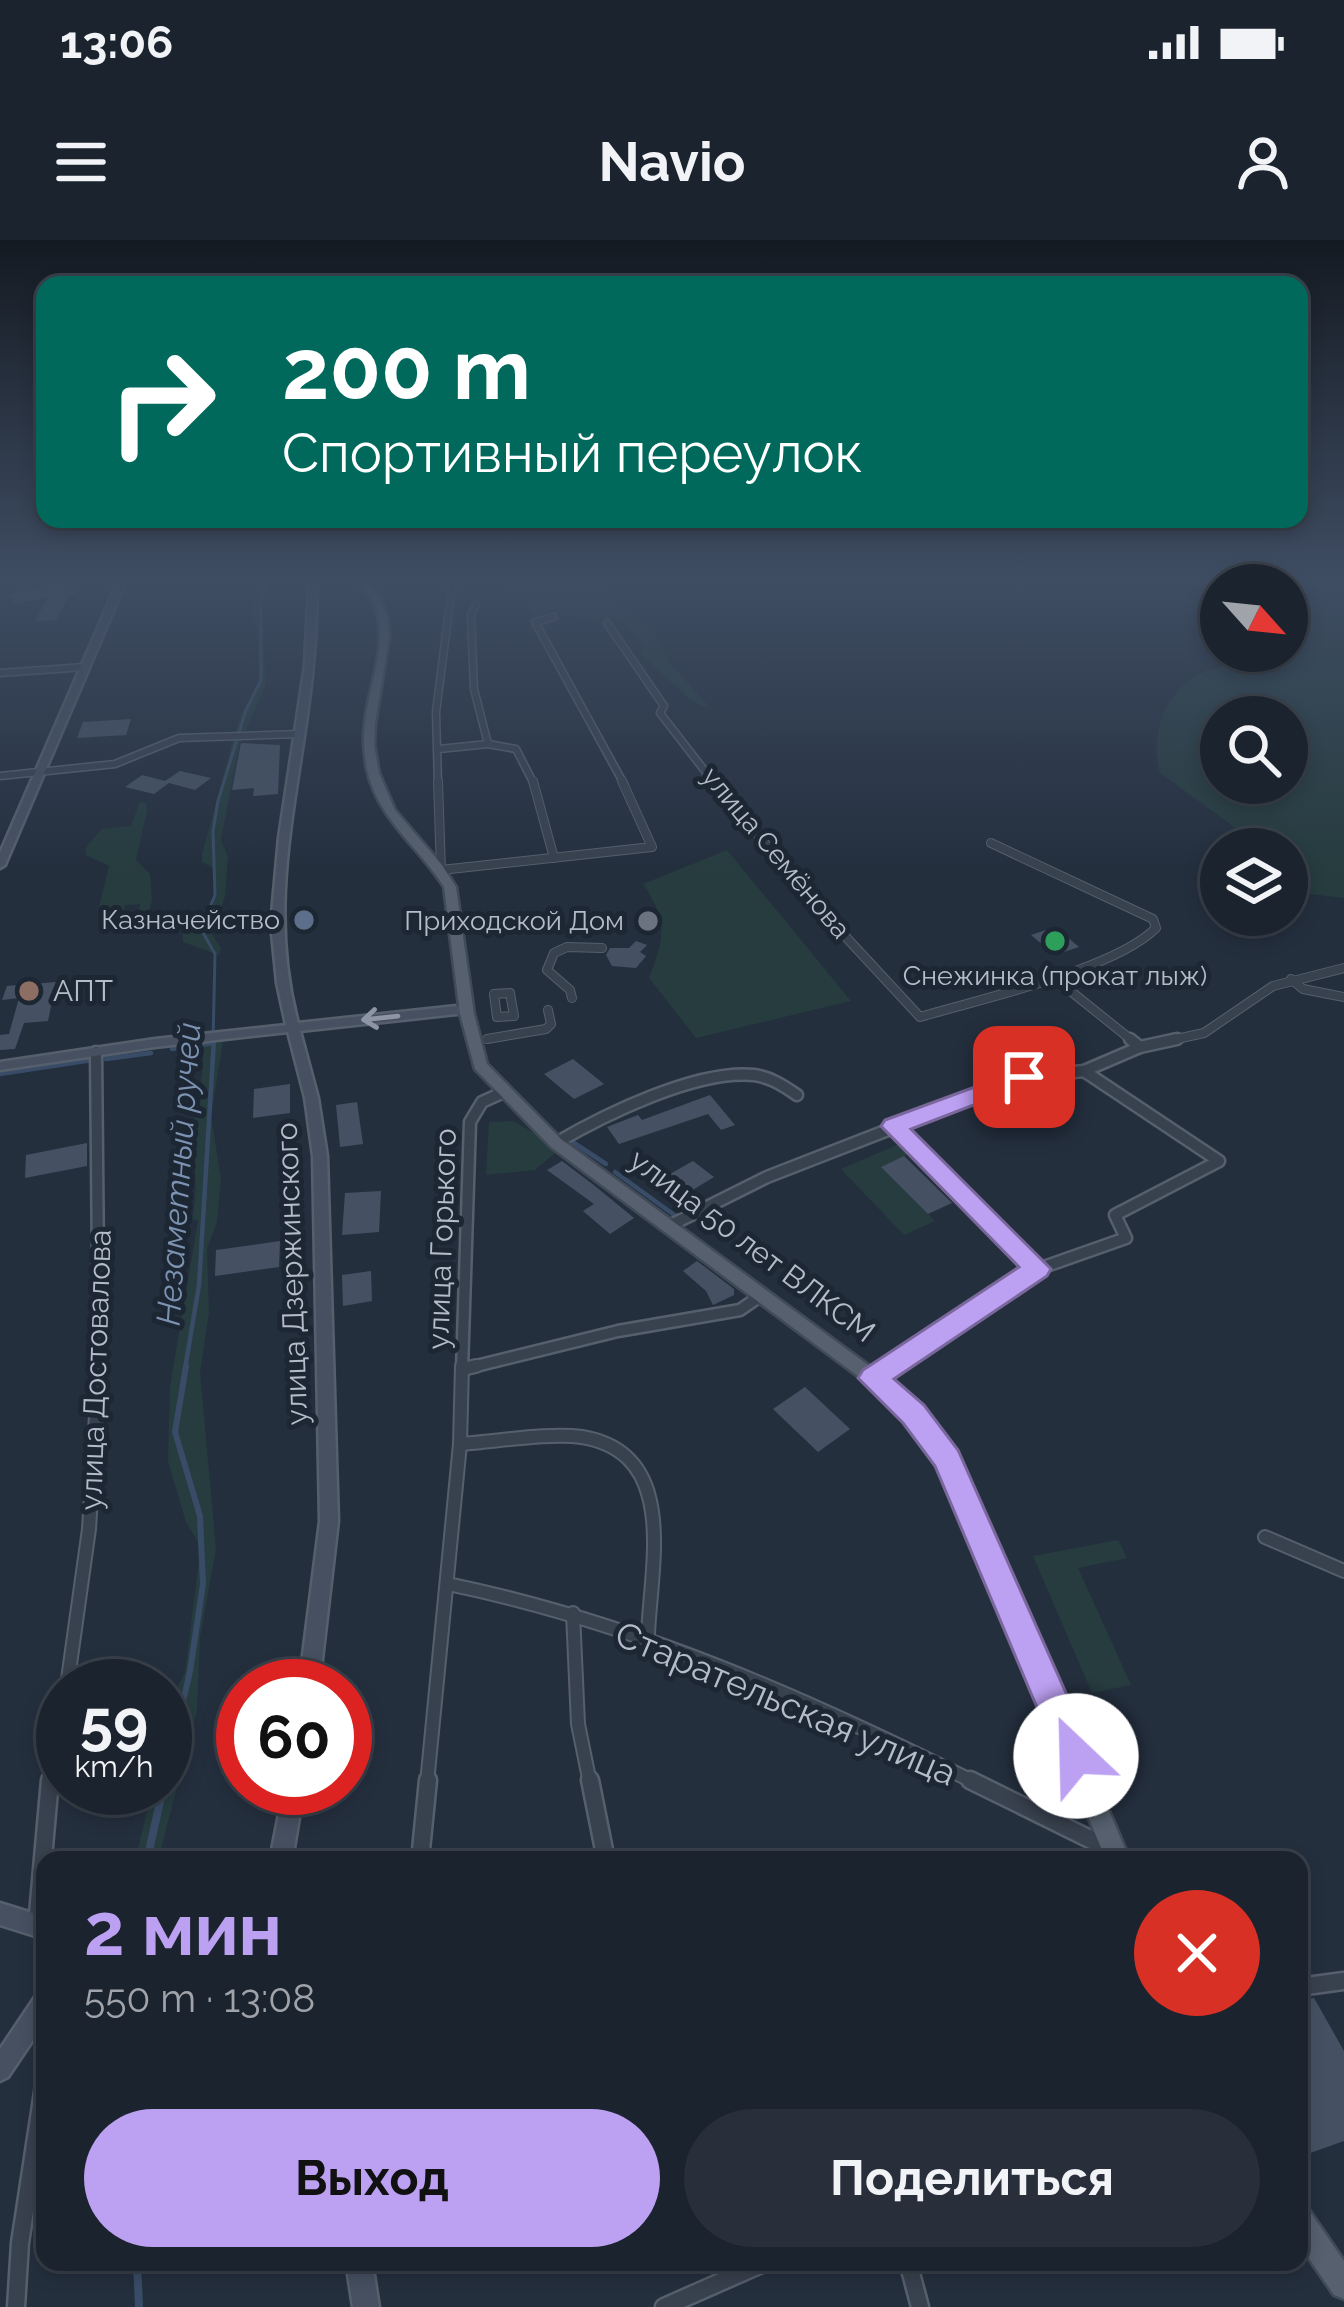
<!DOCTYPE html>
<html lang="ru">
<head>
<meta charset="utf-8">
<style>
  :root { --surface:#1b232e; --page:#282f3a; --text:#f1f3f6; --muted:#a0a4aa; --line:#39404a; --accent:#bca0f2 }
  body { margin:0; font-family:Raleway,sans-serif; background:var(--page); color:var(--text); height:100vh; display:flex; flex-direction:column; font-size:45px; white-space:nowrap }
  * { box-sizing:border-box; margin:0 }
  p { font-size:39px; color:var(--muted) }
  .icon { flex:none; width:66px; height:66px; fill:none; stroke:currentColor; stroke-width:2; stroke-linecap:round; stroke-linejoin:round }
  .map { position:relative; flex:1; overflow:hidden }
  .side { position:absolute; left:36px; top:1611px; width:1272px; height:420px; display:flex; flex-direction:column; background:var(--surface); border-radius:24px; box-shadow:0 6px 18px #0003,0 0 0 3px var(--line) }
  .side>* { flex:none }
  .guide { position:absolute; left:36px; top:36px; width:1272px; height:252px; border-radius:24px; box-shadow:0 6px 18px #0003,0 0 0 3px var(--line); background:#00695c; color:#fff; overflow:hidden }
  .needle { width:78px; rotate:117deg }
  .fabs { position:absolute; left:1200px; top:324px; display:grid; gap:24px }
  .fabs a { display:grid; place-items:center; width:108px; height:108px; border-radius:50%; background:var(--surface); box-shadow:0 6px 18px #0003,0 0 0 3px var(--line); font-size:60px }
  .speed { position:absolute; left:36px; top:1419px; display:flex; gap:24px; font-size:60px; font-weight:700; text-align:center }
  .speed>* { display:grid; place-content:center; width:156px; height:156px; border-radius:50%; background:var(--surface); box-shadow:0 6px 18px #0003,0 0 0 3px var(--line); line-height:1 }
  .speed small { font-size:30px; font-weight:400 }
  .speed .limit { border:18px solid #d22; background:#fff; color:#111 }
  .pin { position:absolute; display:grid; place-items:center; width:102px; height:102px; color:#fff; margin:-51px; border-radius:24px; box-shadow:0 6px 18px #0006 }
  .me { position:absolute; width:132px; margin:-66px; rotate:336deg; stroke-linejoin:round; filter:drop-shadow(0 0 9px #0008) }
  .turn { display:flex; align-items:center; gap:42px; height:252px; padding:0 48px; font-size:54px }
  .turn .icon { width:156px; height:156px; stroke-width:2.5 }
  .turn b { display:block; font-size:84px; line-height:102px }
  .round { display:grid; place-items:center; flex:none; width:126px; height:126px; border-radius:63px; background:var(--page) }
  .summary { display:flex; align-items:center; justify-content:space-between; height:204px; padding:0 48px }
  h1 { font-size:72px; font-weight:700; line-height:90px; color:var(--accent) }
  .button { display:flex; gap:24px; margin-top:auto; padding:24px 48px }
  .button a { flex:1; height:138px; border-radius:72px; background:var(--accent); color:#111; font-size:48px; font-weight:700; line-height:138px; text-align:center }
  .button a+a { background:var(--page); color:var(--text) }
  .status { display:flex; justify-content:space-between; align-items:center; height:84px; padding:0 60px; background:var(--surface); direction:ltr }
  .status svg { height:33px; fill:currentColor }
  header { display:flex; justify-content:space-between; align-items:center; height:156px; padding:0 48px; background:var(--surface); font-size:54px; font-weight:700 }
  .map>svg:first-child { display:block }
  .green { fill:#263c3f; fill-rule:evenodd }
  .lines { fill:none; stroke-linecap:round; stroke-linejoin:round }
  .stream-far3 { stroke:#394c67; stroke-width:3 }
  .stream-far2 { stroke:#394c67; stroke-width:4.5 }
  .stream-far1 { stroke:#394c67; stroke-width:6 }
  .stream { stroke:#394c67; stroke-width:8 }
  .building { fill:#455162 }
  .street-far4-casing { stroke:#565f6c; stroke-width:9 }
  .street-far3-casing { stroke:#565f6c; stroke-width:10 }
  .street-far2-casing { stroke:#565f6c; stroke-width:15 }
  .street-far1-casing { stroke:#565f6c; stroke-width:16 }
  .street-casing { stroke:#565f6c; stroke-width:21 }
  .secondary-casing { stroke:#565f6c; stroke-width:5 }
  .primary-casing { stroke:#414a57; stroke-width:5 }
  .street-far4 { stroke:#38414e; stroke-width:6 }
  .street-far3 { stroke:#38414e; stroke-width:8 }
  .street-far2 { stroke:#38414e; stroke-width:10 }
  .street-far1 { stroke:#38414e; stroke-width:12 }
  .street { stroke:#38414e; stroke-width:16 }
  .secondary { fill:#465061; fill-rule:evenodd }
  .primary { fill:#56606e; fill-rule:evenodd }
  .oneway { stroke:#8e96a5 }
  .route { fill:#bca0f2; stroke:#7a689d; stroke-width:3 }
  .service-dot { fill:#5c6f8a; stroke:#1d2633; stroke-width:4.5 }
  .worship-dot { fill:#6b7280; stroke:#1d2633; stroke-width:4.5 }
  .leisure-dot { fill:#2e9e5b; stroke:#1d2633; stroke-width:4.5 }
  .education-dot { fill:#8d6e63; stroke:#1d2633; stroke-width:4.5 }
  .labels { text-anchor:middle; stroke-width:10; stroke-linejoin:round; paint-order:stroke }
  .far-street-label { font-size:27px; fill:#b4bcc9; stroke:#1d2633 }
  .far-poi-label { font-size:27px; fill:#b4bcc9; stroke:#1d2633; text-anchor:end }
  .poi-label { font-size:30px; fill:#b4bcc9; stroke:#1d2633; text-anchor:start }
  .street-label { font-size:30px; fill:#b4bcc9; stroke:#1d2633 }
  .water-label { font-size:33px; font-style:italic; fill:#7c92b1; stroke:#1d2633 }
  .near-street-label { font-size:36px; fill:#b4bcc9; stroke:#1d2633 }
</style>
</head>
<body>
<div class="status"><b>13:06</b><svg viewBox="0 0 49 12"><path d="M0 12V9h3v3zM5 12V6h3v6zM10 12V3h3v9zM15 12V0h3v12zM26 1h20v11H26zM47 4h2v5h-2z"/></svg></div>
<header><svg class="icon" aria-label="menu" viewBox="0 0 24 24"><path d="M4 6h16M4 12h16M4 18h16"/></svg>Navio<svg class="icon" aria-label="person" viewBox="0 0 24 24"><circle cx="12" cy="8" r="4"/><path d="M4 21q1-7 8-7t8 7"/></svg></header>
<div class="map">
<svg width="1344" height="2067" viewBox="0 0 1344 2067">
  <rect width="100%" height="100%" fill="#242f3e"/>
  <g class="green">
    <path d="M263,339h8l-10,29 5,76 -27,62 -18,94 7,17 -3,39 -13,38 9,14 -2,7 -36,-13c-3,-24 14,-24 28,-37l5,-13 -3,-24 -11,-6v-8l38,-139 19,-30 -1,-54 -8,-20z"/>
    <polygon points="491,339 594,339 655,393 669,422 712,470 692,461 642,415 644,406 624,381 549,375 535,382 514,342"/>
    <path d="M1236,339h108v319l-53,-6 -4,-43h-23l-104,-76c-10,-37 3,-79 38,-98 19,-9 44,-13 64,-20l-2,-4h27v-66h-51zM1221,477h66v66h-66z"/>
    <polygon points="140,562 146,563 147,571 136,620 150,634 152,660 145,683 136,688 140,664 125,665 119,686 107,691 109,670 99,667 109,626 86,615 86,607 102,589 131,586"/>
    <path d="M727,610l124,151 -155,37 -47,-60c16,-42 19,-56 -6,-94z"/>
    <path d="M223,801l-12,75 10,63 -4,43 -10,27 2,63 -9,61 16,176 -16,88 -3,74 -39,149h-23l18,-72h12l1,-79 19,-36 14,-113 -1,-18 -12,-20 -18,-61 2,-75 28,-165 -6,-2c8,-35 -1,-73 3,-108 3,-24 13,-44 5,-68z"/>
    <polygon points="513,881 561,908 535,930 486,935 489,882"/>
    <polygon points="899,904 909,914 882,927 935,981 904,995 841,929"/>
    <polygon points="1118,1300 1127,1318 1078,1328 1131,1445 1092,1453 1033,1316"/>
  </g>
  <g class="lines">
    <polyline class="stream-far3" points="213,802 215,714 201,689 215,655 213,591 218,561 246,470 261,440 261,366 267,339"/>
    <g class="stream-far2">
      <polyline points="172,809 213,803"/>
      <polyline points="106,819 151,813"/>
      <polyline points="0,834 92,820"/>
      <polyline points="574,903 606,924"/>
      <polyline points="615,932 677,977"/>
      <polyline points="185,1129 199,1045 214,799"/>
    </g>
    <polyline class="stream-far1" points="165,1541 190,1431 203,1344 200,1276 175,1192 186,1126"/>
    <g class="stream">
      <polyline points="147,1620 163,1548"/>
      <polyline points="137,2022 139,2067"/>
    </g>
  </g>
  <g class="building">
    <polygon points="64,340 78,354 68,357 56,380 35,381 48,357 15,364 7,355"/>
    <polygon points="131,479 126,495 77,498 83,482"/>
    <polygon points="241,503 280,505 278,554 253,556 254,548 232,550"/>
    <polygon points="180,531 211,538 195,550 169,543 154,554 125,547 142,535 165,541"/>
    <polygon points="1055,687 1079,707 1055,715 1031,695"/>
    <polygon points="636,701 647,705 640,712 646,716 636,728 612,726 606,715 610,708 629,708"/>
    <polygon points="56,742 48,781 24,783 15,809 0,810 0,795 9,794 19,758 2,760 7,746"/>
    <polygon points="573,819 604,844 574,859 544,834"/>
    <polygon points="290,844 290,873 253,878 254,849"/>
    <polygon points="710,855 735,885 721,890 708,874 619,904 607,887 638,875 642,880"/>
    <polygon points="357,862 363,904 340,907 336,865"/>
    <polygon points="87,903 87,926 25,938 26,915"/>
    <polygon points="904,916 952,963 928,974 881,927"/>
    <polygon points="562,921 595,946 634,978 610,994 583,971 594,964 547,930"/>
    <polygon points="693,921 714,937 691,951 670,934"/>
    <polygon points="381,951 379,992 342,995 345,953"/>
    <polygon points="280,1001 279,1027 215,1036 216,1010"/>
    <polygon points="697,1021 734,1049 734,1055 713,1065 706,1051 683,1031"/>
    <polygon points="371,1031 372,1061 343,1066 342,1035"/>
    <polygon points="805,1147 850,1189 818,1212 773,1169"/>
    <polygon points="1314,1758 1344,1811 1344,1901 1299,1917 1299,1760"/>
  </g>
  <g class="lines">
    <defs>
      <g id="street-far4">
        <polyline points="476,365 471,375 474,449 488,504"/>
        <polyline points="554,377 535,382 624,544"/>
        <polyline points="607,383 664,466 660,473 715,544"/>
        <polyline points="0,433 85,427"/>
        <polyline points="439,509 488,504 516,509 534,544"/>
        <polyline points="0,536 115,524 179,498 298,494"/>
        <polyline points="438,544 436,472 453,339"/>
      </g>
      <g id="street-far3">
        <polyline points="438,541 441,630 652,607 622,541"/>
        <polyline points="533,541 554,618"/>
        <path d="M713,541l105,126 102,110c60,-18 194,-47 236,-89l-3,-9 -162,-76"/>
        <polyline points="1053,737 1134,802"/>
        <polyline points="1291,739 1303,749 1344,757"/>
        <polygon points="510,753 514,776 497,777 494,754"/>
        <polyline points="572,758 570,750 547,730 554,713 567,707 602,708"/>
        <polyline points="487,799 546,789 551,784 548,770"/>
        <polyline points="1163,802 1204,793 1273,746 1344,728"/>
      </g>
      <g id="street-far2">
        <polyline points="1130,799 1140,807"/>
        <polyline points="96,812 99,1129"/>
        <polyline points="894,886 1038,1029"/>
        <path d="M556,903c48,-28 141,-74 198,-68 16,2 30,11 43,20"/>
        <polyline points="671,985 767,937 1024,837 1084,831 1140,807 1177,799"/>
        <polyline points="462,1129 470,882 482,862 504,852"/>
        <polyline points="464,1129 618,1091 740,1070 763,1054"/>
        <polyline points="887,1129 1038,1029 1126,998 1115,975 1219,921 1084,831"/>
      </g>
      <g id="street-far1">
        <polyline points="463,1129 476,1126"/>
        <polyline points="873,1138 891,1126"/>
        <path d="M460,1204c35,-2 88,-12 122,-7 97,16 69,127 66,197"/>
        <polyline points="1265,1297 1344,1331"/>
        <path d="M448,1344c188,39 357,114 528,199"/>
        <polyline points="573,1373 578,1484 590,1543"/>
        <polyline points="67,1446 89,1289 99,1126"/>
        <polyline points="49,1543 63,1470"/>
        <polyline points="427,1543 460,1204 462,1126"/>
      </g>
      <g id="street">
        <polyline points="590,1540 606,1620"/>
        <polyline points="970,1540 1110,1609"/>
        <polyline points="420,1620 428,1540"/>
        <polyline points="37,1685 50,1540"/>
        <polyline points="1299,1747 1344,1741"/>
        <polyline points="908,2022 920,2067"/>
        <polyline points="16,2067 20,2003 45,1839"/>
        <polyline points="664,2067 766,2022"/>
      </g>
      <g id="secondary">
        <polygon points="119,339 127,339 5,625 0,628 0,613"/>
        <path d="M309,339h8c0,44 -3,87 -9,130 -15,110 -39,204 -10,314l168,-18 6,4 -6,4 -166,18 18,67 9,58 11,365 -19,165h-20l21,-165 -7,-365 -8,-58 -17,-66 -133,15 -155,23v-8l155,-23 131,-14 -9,-42 -6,-59 8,-87 26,-172z"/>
        <polygon points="284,1548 304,1548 292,1620 270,1620"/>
        <polygon points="0,1663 45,1677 45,1699 0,1685"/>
        <polygon points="45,1751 45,1782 8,1837 0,1841 0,1809 37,1754"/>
        <polygon points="346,2022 372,2022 379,2067 353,2067"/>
      </g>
      <g id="primary">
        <path d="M356,339h9l15,18 7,19 2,21 -14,87 -1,21 5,28 16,37 47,55 14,22 18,127 13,50 74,75 318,234c44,39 67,66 93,118l158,369h-24l-151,-366 -24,-43 -24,-32 -40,-36 -316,-236 -76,-78 -15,-55 -16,-127c-25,-40 -67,-69 -77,-118 -3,-15 -4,-31 -2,-47 4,-39 26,-82 8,-120 -4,-9 -11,-16 -17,-23z"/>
        <polygon points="1299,1966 1309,1970 1344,2021 1344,2059 1334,2055 1299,2004"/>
      </g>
    </defs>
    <use href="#street-far4" class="street-far4-casing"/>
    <use href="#street-far3" class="street-far3-casing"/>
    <use href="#street-far2" class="street-far2-casing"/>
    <use href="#street-far1" class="street-far1-casing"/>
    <use href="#street" class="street-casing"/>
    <use href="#secondary" class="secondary-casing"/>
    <use href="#primary" class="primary-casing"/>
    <use href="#street-far4" class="street-far4"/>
    <use href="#street-far3" class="street-far3"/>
    <use href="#street-far2" class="street-far2"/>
    <use href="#street-far1" class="street-far1"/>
    <use href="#street" class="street"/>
    <use href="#secondary" class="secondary"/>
    <use href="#primary" class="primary"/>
  </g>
  <defs><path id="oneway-shaft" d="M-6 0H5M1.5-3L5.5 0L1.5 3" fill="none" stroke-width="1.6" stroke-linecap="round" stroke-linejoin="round" transform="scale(3)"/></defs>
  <use class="oneway" href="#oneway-shaft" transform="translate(380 778) rotate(174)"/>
  <linearGradient id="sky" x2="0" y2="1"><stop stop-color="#141a22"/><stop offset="0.54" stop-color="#3f4d63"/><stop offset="1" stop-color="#3f4d63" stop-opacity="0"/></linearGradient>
  <rect width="1344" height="628" fill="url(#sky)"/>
  <polygon class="route" points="1024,829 1033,831 1033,842 911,889 1051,1029 1047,1036 894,1139 924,1165 958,1210 1094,1516 1088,1529 1076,1534 1063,1529 935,1226 903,1183 858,1138 863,1130 1019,1027 881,886 885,880"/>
  <circle class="service-dot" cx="304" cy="680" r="12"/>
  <circle class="worship-dot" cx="648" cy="681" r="12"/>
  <circle class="leisure-dot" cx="1055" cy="701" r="12"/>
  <circle class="education-dot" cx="29" cy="751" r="12"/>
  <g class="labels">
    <g class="far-street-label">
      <text transform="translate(776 613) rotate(50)" y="9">улица Семёнова</text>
    </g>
    <g class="far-poi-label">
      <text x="280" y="689">Казначейство</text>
      <text x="624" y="690">Приходской Дом</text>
      <text x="1055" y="745" text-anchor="middle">Снежинка (прокат лыж)</text>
    </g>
    <g class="poi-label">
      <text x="53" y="761">АПТ</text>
    </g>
    <g class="street-label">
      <text transform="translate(442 999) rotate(-88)" y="10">улица Горького</text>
      <text transform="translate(752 1006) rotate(37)" y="10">улица 50 лет ВЛКСМ</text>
      <text transform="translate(292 1034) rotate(-92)" y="10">улица Дзержинского</text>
      <text transform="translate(96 1130) rotate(-88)" y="10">улица Достовалова</text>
    </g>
    <g class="water-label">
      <text transform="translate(178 934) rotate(-86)" y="12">Незаметный ручей</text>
    </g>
    <g class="near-street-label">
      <text transform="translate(786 1463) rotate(23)" y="13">Старательская улица</text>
    </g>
  </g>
</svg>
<div class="fabs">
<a><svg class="needle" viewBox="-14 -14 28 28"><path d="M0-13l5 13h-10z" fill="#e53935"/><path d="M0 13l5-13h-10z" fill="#a0a4aa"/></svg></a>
<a><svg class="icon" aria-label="search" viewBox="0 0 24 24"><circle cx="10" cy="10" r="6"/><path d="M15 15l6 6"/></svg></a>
<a><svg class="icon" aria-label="layers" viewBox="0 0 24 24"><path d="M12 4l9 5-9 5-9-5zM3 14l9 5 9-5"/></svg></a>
</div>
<div class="speed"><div>59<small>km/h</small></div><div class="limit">60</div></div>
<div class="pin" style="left:1024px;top:837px;background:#d93025"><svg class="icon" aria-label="arrive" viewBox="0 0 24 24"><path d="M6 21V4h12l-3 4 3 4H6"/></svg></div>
<svg class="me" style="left:1076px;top:1516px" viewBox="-20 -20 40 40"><circle r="19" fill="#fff"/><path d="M0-13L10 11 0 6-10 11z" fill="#bca0f2"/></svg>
<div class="guide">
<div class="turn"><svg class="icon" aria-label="right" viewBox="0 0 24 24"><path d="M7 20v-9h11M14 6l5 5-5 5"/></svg><div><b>200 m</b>Спортивный переулок</div></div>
</div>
<section class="side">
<div class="summary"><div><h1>2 мин</h1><p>550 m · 13:08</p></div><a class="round" style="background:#d93025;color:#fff"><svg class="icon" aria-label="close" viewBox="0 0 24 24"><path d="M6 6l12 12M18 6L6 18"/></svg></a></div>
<div class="button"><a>Выход</a><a>Поделиться</a></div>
</section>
</div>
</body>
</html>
